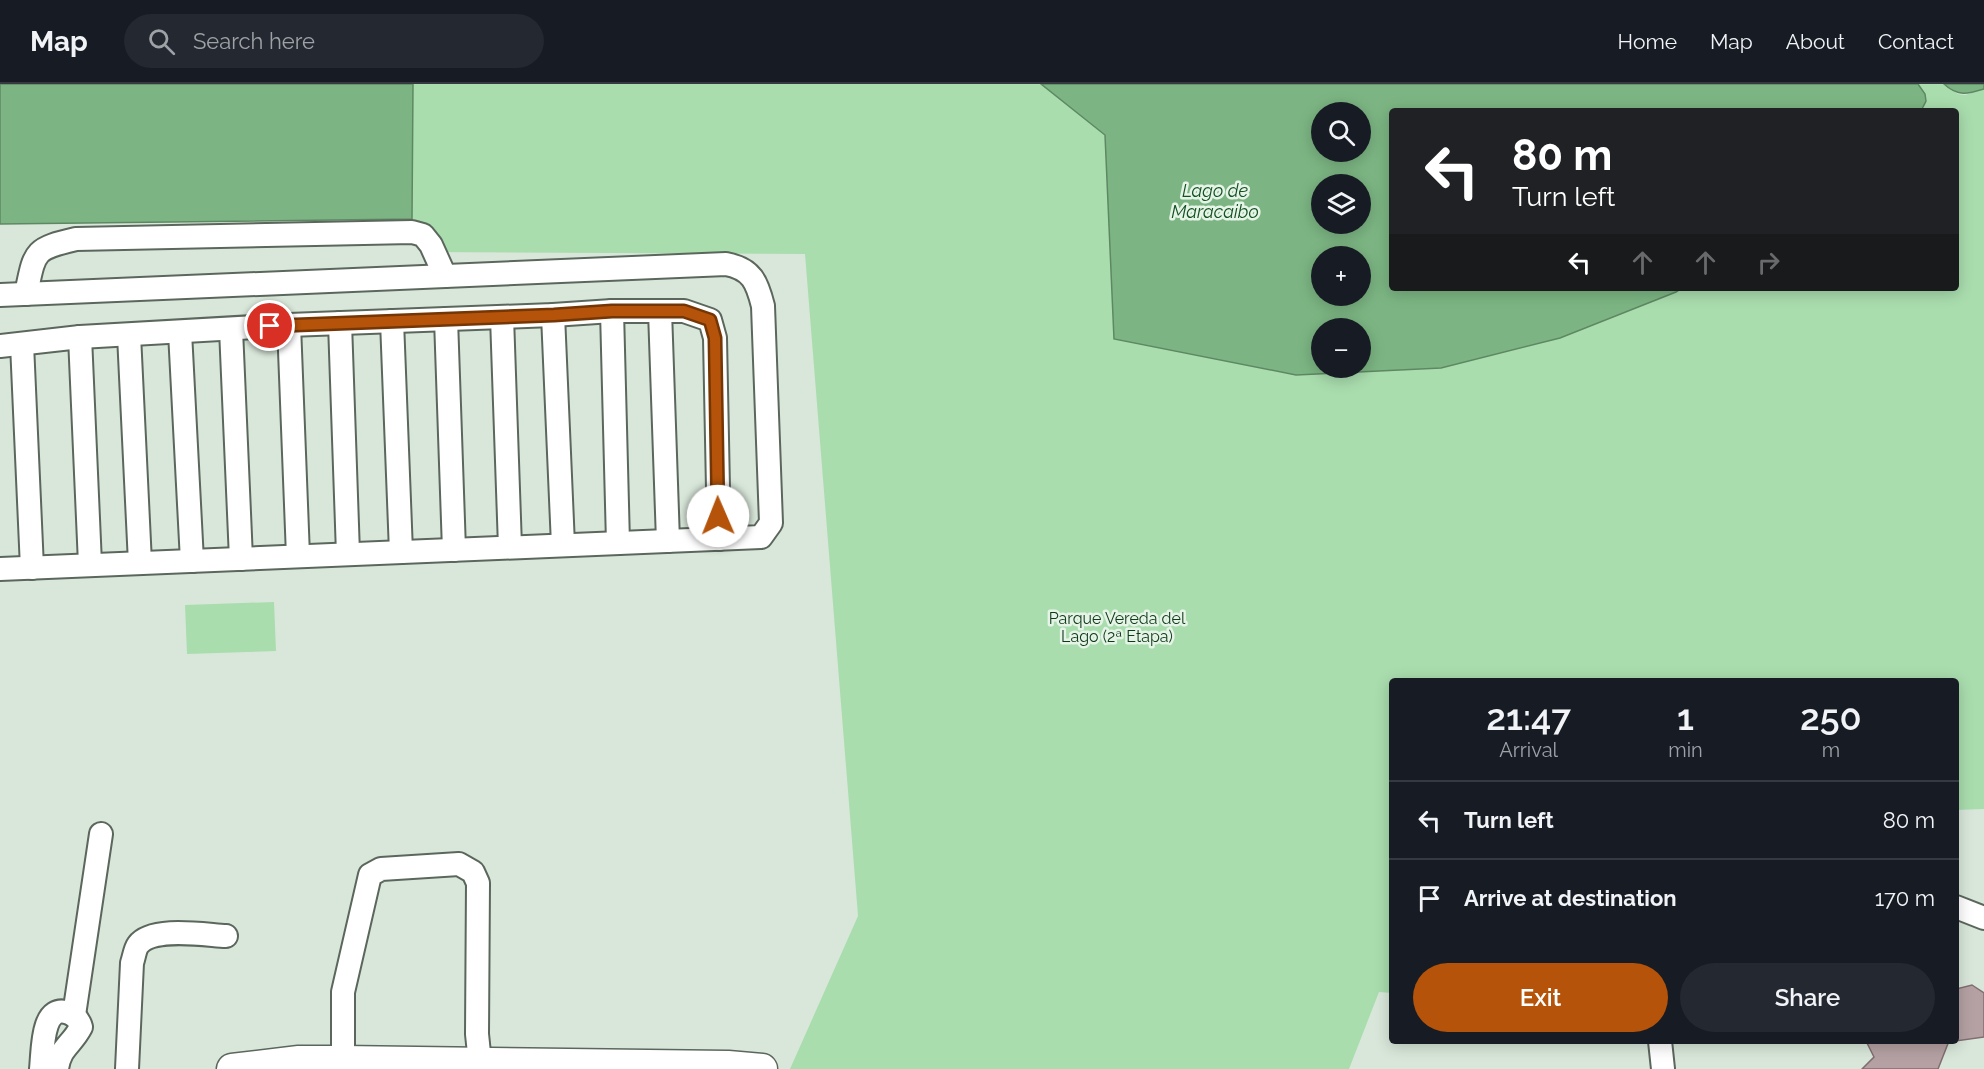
<!DOCTYPE html>
<html lang="en">
<head>
<meta charset="utf-8">
<style>
  :root { --surface:#171b24; --page:#242831; --text:#f1f3f6; --muted:#9ea1a6; --line:#363941; --accent:#b45309 }
  body { margin:0; font-family:Raleway,sans-serif; background:var(--page); color:var(--text); height:100vh; display:flex; flex-direction:column; font-size:22px; white-space:nowrap }
  * { box-sizing:border-box; margin:0 }
  p { font-size:20px; color:var(--muted) }
  .icon { flex:none; width:33px; height:33px; fill:none; stroke:currentColor; stroke-width:2; stroke-linecap:round; stroke-linejoin:round }
  .map { position:relative; flex:1; overflow:hidden }
  .sheet { position:absolute; left:1389px; top:594px; width:570px; height:366px; display:flex; flex-direction:column; background:var(--surface); border-radius:6px; box-shadow:0 3px 15px #0003 }
  .sheet>* { flex:none }
  .top-card { position:absolute; left:1389px; top:24px; width:570px; height:183px; border-radius:6px; box-shadow:0 3px 15px #0003; background:#202124; color:#fff; overflow:hidden }
  .buttons { position:absolute; left:1311px; top:18px; display:grid; gap:12px }
  .buttons a { display:grid; place-items:center; width:60px; height:60px; border-radius:50%; background:var(--surface); box-shadow:0 3px 15px #0003; font-size:30px }
  .pin { position:absolute; display:grid; place-items:center; width:51px; height:51px; color:#fff; margin:-26px; border:3px solid #fff; border-radius:50%; box-shadow:0 2px 6px #0007 }
  .me { position:absolute; width:66px; margin:-33px; rotate:359deg; stroke-linejoin:round; filter:drop-shadow(0 0 4px #0008) }
  .turn { display:flex; align-items:center; gap:21px; height:126px; padding:0 24px; font-size:27px }
  .turn .icon { width:78px; height:78px; stroke-width:2.5 }
  .turn b { display:block; font-size:42px; line-height:51px }
  .lanes { display:flex; align-items:center; height:57px; padding:0 24px; background:#0003; justify-content:center; gap:30px; direction:ltr }
  .lanes .off { opacity:.35 }
  .eta { display:flex; justify-content:space-evenly; align-items:center; height:102px; text-align:center }
  .eta b { font-size:36px; font-weight:600; line-height:42px }
  .cta { display:flex; gap:12px; margin-top:auto; padding:12px 24px }
  .cta a { flex:1; height:69px; border-radius:36px; background:var(--accent); color:#fff; font-size:24px; font-weight:600; line-height:69px; text-align:center }
  .cta a+a { background:var(--page); color:var(--text) }
  ul { padding:0; list-style:none }
  li { display:flex; align-items:center; gap:18px; height:78px; padding:0 24px; border-top:2px solid var(--line) }
  li div { flex:1 }
  li b { display:block; font-size:22px }
  li em { font-style:normal }
  header { display:flex; align-items:center; gap:36px; box-sizing:border-box; height:84px; padding:0 30px; background:var(--surface); border-bottom:2px solid var(--line) }
  header strong { font-size:28px }
  nav { display:flex; gap:33px; margin-inline-start:auto; font-size:21px }
  .search { width:420px; height:54px; background:var(--page); display:flex; align-items:center; gap:15px; box-sizing:border-box; padding:0 21px; border-radius:33px; color:var(--muted); font-size:22px }
  .map>svg:first-child { display:block }
  .green { fill:#a9ddae }
  .water { fill:#7cb583; stroke:#5e8863; stroke-width:1.5; fill-rule:evenodd }
  .building { fill:#b5a1a3; stroke:#816e70; stroke-width:1.5 }
  .lines { fill:none; stroke-linecap:round; stroke-linejoin:round }
  .minor-casing { stroke:#5b675c; stroke-width:26 }
  .major-casing { stroke:#5b675c; stroke-width:33 }
  .minor { stroke:#fff; stroke-width:22 }
  .major { stroke:#fff; stroke-width:30 }
  .route-casing { stroke:#753606; stroke-width:15 }
  .route { stroke:#b45309; stroke-width:10 }
  .labels { text-anchor:middle; stroke-width:5; stroke-linejoin:round; paint-order:stroke }
  .park-label { font-size:16px; fill:#0f3a19; stroke:#e6f4e7 }
  .water-label { font-size:18px; font-style:italic; fill:#125122; stroke:#e6f4e7 }
</style>
</head>
<body>
<header>
<strong>Map</strong>
<div class="search"><svg class="icon" aria-label="search" viewBox="0 0 24 24"><circle cx="10" cy="10" r="6"/><path d="M15 15l6 6"/></svg>Search here</div>
<nav><a>Home</a><a>Map</a><a>About</a><a>Contact</a></nav>
</header>
<div class="map">
<svg width="1984" height="985" viewBox="0 0 1984 985">
  <rect width="100%" height="100%" fill="#d9e7da"/>
  <g class="green">
    <polygon points="413,0 1041,0 1105,51 1115,255 1296,291 1441,284 1560,254 1676,208 1682,204 1956,204 1956,27 1921,27 1924,24 1925,10 1918,0 1944,0 1958,10 1965,11 1984,5 1984,725 1956,726 1956,597 1392,597 1392,909 1379,908 1349,985 790,985 858,832 805,170 422,168 412,135"/>
    <polygon points="274,518 276,567 187,570 185,521"/>
  </g>
  <g class="water">
    <polygon points="0,0 413,0 412,135 0,140"/>
    <path d="M1041,0h877l7,10 1,7 -5,10h-529v177h290l-6,4 -116,46 -119,30 -145,7 -182,-36 -9,-204zM1360,28v40h-38v-40zM1360,100v40h-38v-40zM1360,172v40h-38v-40zM1360,244v40h-38v-40z"/>
    <path d="M1944,0h40v5c-16,5 -26,8 -40,-5z"/>
  </g>
  <g class="building">
    <polygon points="1972,901 1984,909 1984,953 1956,957 1956,905"/>
    <polygon points="1866,957 1949,957 1938,985 1862,985 1874,973"/>
  </g>
  <g class="lines">
    <defs>
      <g id="minor">
        <path d="M26,210c9,-43 7,-45 50,-55l336,-7 11,3 8,10 14,31"/>
        <path d="M0,211l726,-31c26,5 31,18 37,42l8,217 -10,14 -761,32"/>
        <polyline points="612,227 618,459"/>
        <polyline points="660,227 668,457"/>
        <polyline points="553,231 563,461"/>
        <polyline points="502,233 510,463"/>
        <polyline points="446,235 454,466"/>
        <polyline points="392,237 401,468"/>
        <polyline points="340,239 348,470"/>
        <polyline points="289,241 298,472"/>
        <polyline points="231,245 241,475"/>
        <polyline points="180,248 192,477"/>
        <polyline points="129,251 140,479"/>
        <polyline points="80,253 90,480"/>
        <polyline points="22,260 32,484"/>
        <polyline points="0,262 80,253 289,241 553,231 612,227 684,227 710,236 715,254 719,455"/>
        <polyline points="1956,823 1984,834"/>
        <polyline points="74,931 101,750"/>
        <polyline points="1660,957 1663,985"/>
        <path d="M41,985c2,-17 0,-67 28,-56 7,3 10,7 12,14 -10,19 -21,20 -24,42"/>
        <path d="M127,985l5,-106c2,-6 3,-14 6,-18 14,-19 67,-10 88,-9"/>
        <polyline points="343,985 343,908 370,791 381,785 459,780 473,788 478,799 477,950 480,979"/>
      </g>
      <polyline id="major" points="232,985 299,977 343,977 728,982 762,985"/>
    </defs>
    <use href="#minor" class="minor-casing"/>
    <use href="#major" class="major-casing"/>
    <use href="#minor" class="minor"/>
    <use href="#major" class="major"/>
  </g>
  <g class="lines">
    <defs>
      <polyline id="route" points="270,242 554,231 612,227 684,227 710,236 715,254 718,432"/>
    </defs>
    <use href="#route" class="route-casing"/>
    <use href="#route" class="route"/>
  </g>
  <g class="labels">
    <g class="park-label">
      <text x="1117" y="540">Parque Vereda del<tspan x="1117" dy="18">Lago (2ª Etapa)</tspan></text>
    </g>
    <g class="water-label">
      <text x="1215" y="113">Lago de<tspan x="1215" dy="21">Maracaibo</tspan></text>
    </g>
  </g>
</svg>
<div class="buttons">
<a><svg class="icon" aria-label="search" viewBox="0 0 24 24"><circle cx="10" cy="10" r="6"/><path d="M15 15l6 6"/></svg></a>
<a><svg class="icon" aria-label="layers" viewBox="0 0 24 24"><path d="M12 4l9 5-9 5-9-5zM3 14l9 5 9-5"/></svg></a>
<a>+</a>
<a>−</a>
</div>
<div class="pin" style="left:270px;top:242px;background:#d93025"><svg class="icon" aria-label="arrive" viewBox="0 0 24 24"><path d="M6 21V4h12l-3 4 3 4H6"/></svg></div>
<svg class="me" style="left:718px;top:432px" viewBox="-20 -20 40 40"><circle r="19" fill="#fff"/><path d="M0-13L10 11 0 6-10 11z" fill="#b45309"/></svg>
<div class="top-card">
<div class="turn"><svg class="icon" aria-label="left" viewBox="0 0 24 24"><path d="M17 20v-9H6M10 6l-5 5 5 5"/></svg><div><b>80 m</b>Turn left</div></div>
<div class="lanes"><svg class="icon" aria-label="left" viewBox="0 0 24 24"><path d="M17 20v-9H6M10 6l-5 5 5 5"/></svg><svg class="icon off" aria-label="ahead" viewBox="0 0 24 24"><path d="M12 20V5M6 11l6-6 6 6"/></svg><svg class="icon off" aria-label="ahead" viewBox="0 0 24 24"><path d="M12 20V5M6 11l6-6 6 6"/></svg><svg class="icon off" aria-label="right" viewBox="0 0 24 24"><path d="M7 20v-9h11M14 6l5 5-5 5"/></svg></div>
</div>
<section class="sheet">
<div class="eta">
<div><b>21:47</b><p>Arrival</p></div>
<div><b>1</b><p>min</p></div>
<div><b>250</b><p>m</p></div>
</div>
<ul>
<li><svg class="icon" aria-label="left" viewBox="0 0 24 24"><path d="M17 20v-9H6M10 6l-5 5 5 5"/></svg><div><b>Turn left</b></div><em>80 m</em></li>
<li><svg class="icon" aria-label="arrive" viewBox="0 0 24 24"><path d="M6 21V4h12l-3 4 3 4H6"/></svg><div><b>Arrive at destination</b></div><em>170 m</em></li>
</ul>
<div class="cta"><a>Exit</a><a>Share</a></div>
</section>
</div>
</body>
</html>
